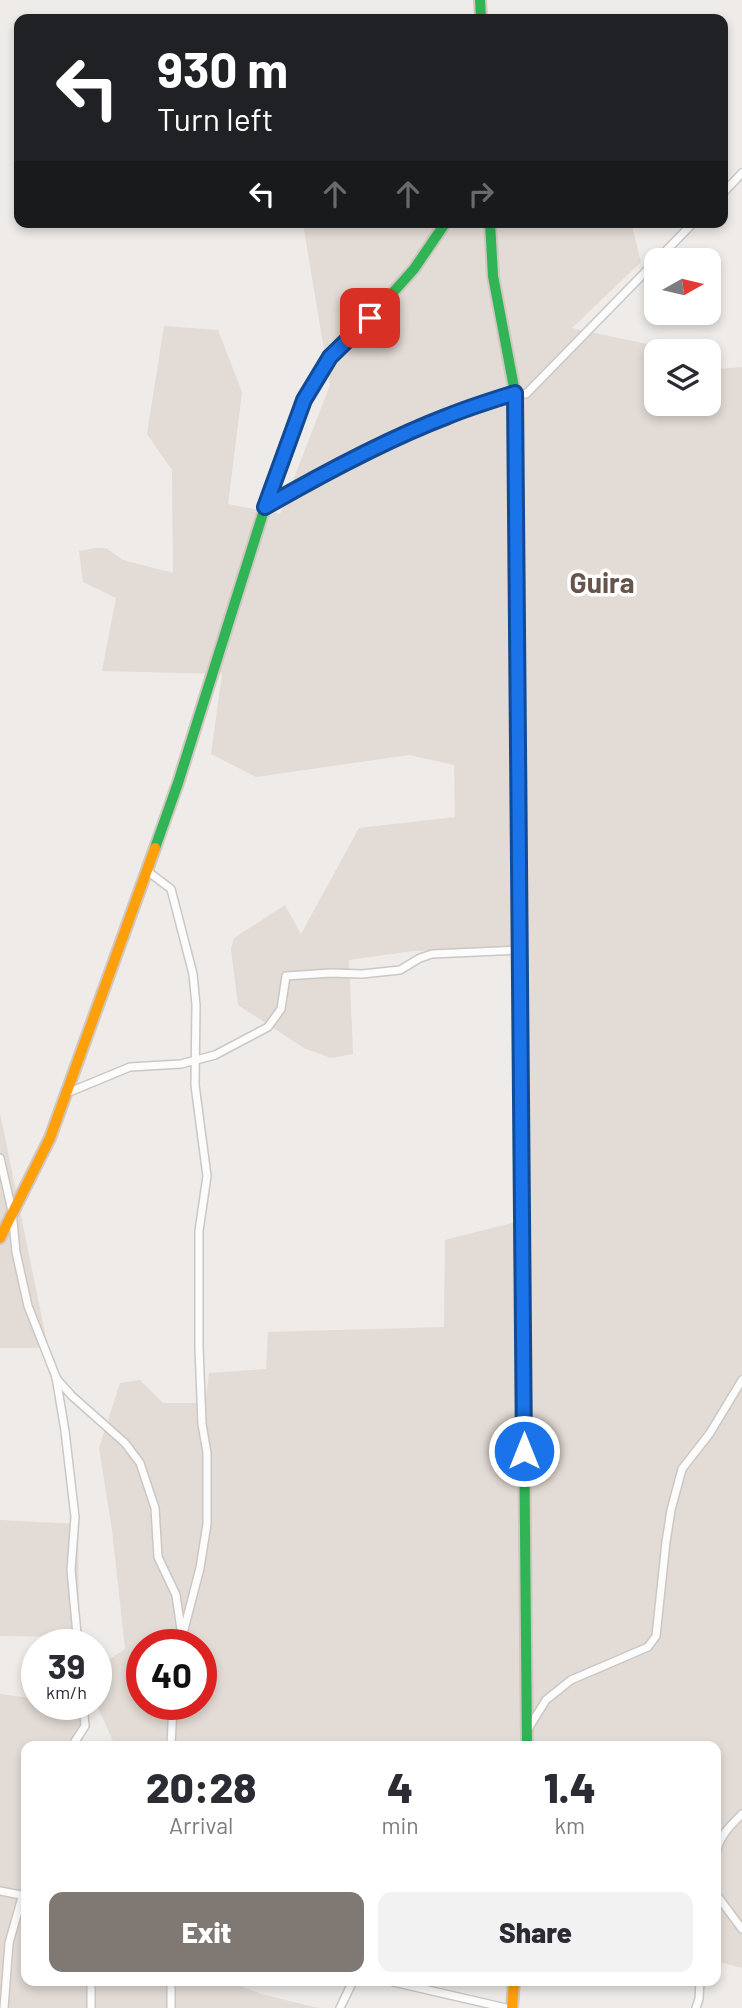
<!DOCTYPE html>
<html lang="en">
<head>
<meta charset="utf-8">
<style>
  :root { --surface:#fff; --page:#f2f2f3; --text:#2b2b33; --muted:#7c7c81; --accent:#807873 }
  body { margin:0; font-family:Barlow,sans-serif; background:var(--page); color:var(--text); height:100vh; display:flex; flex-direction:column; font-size:26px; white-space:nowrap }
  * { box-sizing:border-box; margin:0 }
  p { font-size:23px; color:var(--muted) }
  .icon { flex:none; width:38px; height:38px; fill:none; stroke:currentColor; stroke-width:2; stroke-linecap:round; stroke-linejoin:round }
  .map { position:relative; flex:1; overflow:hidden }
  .details { position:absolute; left:21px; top:1741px; width:700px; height:245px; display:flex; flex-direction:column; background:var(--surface); border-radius:14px; box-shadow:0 4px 10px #0003 }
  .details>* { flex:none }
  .guide { position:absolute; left:14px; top:14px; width:714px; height:214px; border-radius:14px; box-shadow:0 4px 10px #0003; background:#202124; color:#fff; overflow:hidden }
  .needle { width:46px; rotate:82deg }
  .tools { position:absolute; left:644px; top:248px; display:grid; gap:14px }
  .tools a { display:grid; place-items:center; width:77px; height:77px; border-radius:14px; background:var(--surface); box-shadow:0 4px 10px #0003; font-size:35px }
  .speed { position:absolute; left:21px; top:1629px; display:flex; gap:14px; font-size:35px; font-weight:700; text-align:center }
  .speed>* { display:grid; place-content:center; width:91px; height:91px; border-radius:50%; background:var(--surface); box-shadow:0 4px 10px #0003; line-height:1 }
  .speed small { font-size:18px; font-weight:400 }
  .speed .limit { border:10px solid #d22; background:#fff; color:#111 }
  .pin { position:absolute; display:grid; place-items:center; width:60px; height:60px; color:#fff; margin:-30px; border-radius:14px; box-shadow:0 4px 10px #0006 }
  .me { position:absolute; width:77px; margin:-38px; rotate:0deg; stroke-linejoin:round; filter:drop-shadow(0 0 5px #0008) }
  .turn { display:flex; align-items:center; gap:24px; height:147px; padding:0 28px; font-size:32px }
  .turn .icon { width:91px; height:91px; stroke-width:2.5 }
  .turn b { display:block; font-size:49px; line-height:60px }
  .lanes { display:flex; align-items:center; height:66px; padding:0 28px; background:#0003; justify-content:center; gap:35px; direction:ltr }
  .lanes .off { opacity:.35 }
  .eta { display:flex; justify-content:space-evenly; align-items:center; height:119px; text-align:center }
  .eta b { font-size:42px; font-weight:800; line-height:49px }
  .button { display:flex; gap:14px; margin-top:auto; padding:14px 28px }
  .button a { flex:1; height:80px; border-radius:14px; background:var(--accent); color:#fff; font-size:28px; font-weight:800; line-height:80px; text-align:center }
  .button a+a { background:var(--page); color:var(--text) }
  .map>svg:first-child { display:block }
  .residential { fill:#e3dbd5; fill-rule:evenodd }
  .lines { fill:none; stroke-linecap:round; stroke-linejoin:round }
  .street-casing { stroke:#cbc7c4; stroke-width:10 }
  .fast-casing { stroke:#cfc7c0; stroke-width:14 }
  .slow-casing { stroke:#cfc7c0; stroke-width:14 }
  .street { stroke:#fcfcfc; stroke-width:7 }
  .fast { stroke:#30b455; stroke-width:10 }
  .slow { stroke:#ff9f0a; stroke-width:10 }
  .route-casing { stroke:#114b97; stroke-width:18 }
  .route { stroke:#1a73e8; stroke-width:12 }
  .labels { text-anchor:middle; stroke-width:7; stroke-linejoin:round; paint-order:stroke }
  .quarter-label { font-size:28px; font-weight:bold; fill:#66554b; stroke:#fff }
</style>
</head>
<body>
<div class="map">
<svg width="742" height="2008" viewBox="0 0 742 2008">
  <rect width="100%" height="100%" fill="#eeebe8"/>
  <g class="residential">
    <path d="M333,222h298l10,40 -69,66 112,24h-28v52h53v-40l10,5 23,-2v1601l-26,-7v-215h-601l-19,-43v-31l14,-13 15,-10 -13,-119 -13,-82 21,-65 20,-3 23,23h42l4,-30 57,-4 2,-37 176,-5 1,-87 83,-21 -4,-272 -111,4 -64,9 4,94 -22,4 -27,-10 -66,-43 -7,-56 3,-11 51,-33 16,29 58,-106 96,-11 -1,-52 -45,-10 -153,22 -45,-23 11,-80 -120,-3 14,-73 -33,-16 -4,-31 17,-3h10l17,12 50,13 -1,-103 -25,-36 17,-108 54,4 24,62 -14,112 52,10 50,-129 -27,-161zM142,1645h59v59h-59z"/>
    <polygon points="0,1113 48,1348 0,1348"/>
    <polygon points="0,1520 78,1524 79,1637 0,1636"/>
    <polygon points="0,1694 37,1699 37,1704 84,1706 82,1746 26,1746 26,1981 227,1981 261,1994 318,2008 0,2008"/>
  </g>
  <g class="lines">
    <defs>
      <g id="street">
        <polyline points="723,193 742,173"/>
        <polyline points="656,261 694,222"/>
        <polyline points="266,506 325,472 390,442 447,416 515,393 526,394 656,261"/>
        <polyline points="146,870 171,889 193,974 196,1005 195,1085 207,1176 199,1231 199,1347 202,1424 207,1453 207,1524 200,1568 180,1645"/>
        <polyline points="67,1093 130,1067 181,1064 215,1055 268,1027 281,1009 286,976 331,973 362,974 400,970 420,958 432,954 519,950"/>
        <polyline points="0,1158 12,1211 16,1252 28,1306 56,1377 65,1431 75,1517 71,1570 78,1645"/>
        <polyline points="56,1378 72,1396 125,1443 140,1463 155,1508 158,1557 176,1595 181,1629"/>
        <polyline points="528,1729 546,1700 571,1680 648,1647 656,1636 666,1542 671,1510 682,1469 710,1433 742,1380"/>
        <polyline points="72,1746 85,1726 83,1704"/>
        <polyline points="171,1746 173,1704"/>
        <path d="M716,1854c3,-18 14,-28 26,-40"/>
        <polyline points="0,1891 26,1896"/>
        <polyline points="716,1894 742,1929"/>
        <polyline points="91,1981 91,2008"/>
        <polyline points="389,1981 506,2008"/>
        <polyline points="4,2008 9,1943 23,1894"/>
        <polyline points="171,2008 171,1981"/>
        <polyline points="340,2008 353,1981"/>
        <polyline points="696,2008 699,1999 700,1981"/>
      </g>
      <g id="fast">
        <polyline points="480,0 481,19"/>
        <polyline points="490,222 493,276 515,393 519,808"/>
        <polyline points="155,848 178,783 265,507 304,400 330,357 370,318 414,269 446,222"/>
        <polyline points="521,1102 527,1746"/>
      </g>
      <g id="slow">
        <polyline points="519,808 521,1102"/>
        <polyline points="0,1238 50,1138 155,848"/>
        <polyline points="512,2008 514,1981"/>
      </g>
    </defs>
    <use href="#street" class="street-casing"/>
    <use href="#fast" class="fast-casing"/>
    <use href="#slow" class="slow-casing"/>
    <use href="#street" class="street"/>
    <use href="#fast" class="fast"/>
    <use href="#slow" class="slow"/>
  </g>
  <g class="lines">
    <defs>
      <path id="route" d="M370,318l-40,39 -26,43 -39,107c59,-34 120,-67 183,-91 22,-9 45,-16 67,-23l9,1058"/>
    </defs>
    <use href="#route" class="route-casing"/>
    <use href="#route" class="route"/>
  </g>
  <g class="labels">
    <g class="quarter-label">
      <text x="602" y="593">Guira</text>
    </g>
  </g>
</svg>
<div class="tools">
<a><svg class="needle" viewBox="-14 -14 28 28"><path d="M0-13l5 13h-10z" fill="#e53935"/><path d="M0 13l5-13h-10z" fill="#7c7c81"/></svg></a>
<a><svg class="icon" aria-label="layers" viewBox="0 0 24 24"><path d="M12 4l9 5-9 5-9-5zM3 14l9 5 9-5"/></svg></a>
</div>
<div class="speed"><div>39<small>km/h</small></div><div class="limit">40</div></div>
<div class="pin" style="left:370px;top:318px;background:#d93025"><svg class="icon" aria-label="arrive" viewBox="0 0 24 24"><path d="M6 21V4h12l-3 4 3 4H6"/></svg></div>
<svg class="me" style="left:524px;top:1451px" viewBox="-20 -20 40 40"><circle r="17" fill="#1a73e8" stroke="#fff" stroke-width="3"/><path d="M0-11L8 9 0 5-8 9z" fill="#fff"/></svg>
<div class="guide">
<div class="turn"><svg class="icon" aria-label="left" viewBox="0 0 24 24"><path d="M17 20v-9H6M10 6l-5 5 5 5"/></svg><div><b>930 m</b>Turn left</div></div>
<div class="lanes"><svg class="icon" aria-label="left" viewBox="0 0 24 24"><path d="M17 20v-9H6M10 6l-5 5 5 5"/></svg><svg class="icon off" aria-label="ahead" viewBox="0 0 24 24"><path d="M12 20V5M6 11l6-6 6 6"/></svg><svg class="icon off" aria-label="ahead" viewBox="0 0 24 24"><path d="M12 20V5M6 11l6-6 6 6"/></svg><svg class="icon off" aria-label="right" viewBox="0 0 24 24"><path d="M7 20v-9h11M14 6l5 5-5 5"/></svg></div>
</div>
<section class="details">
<div class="eta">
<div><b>20:28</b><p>Arrival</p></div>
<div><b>4</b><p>min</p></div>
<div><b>1.4</b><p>km</p></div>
</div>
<div class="button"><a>Exit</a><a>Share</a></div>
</section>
</div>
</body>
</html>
